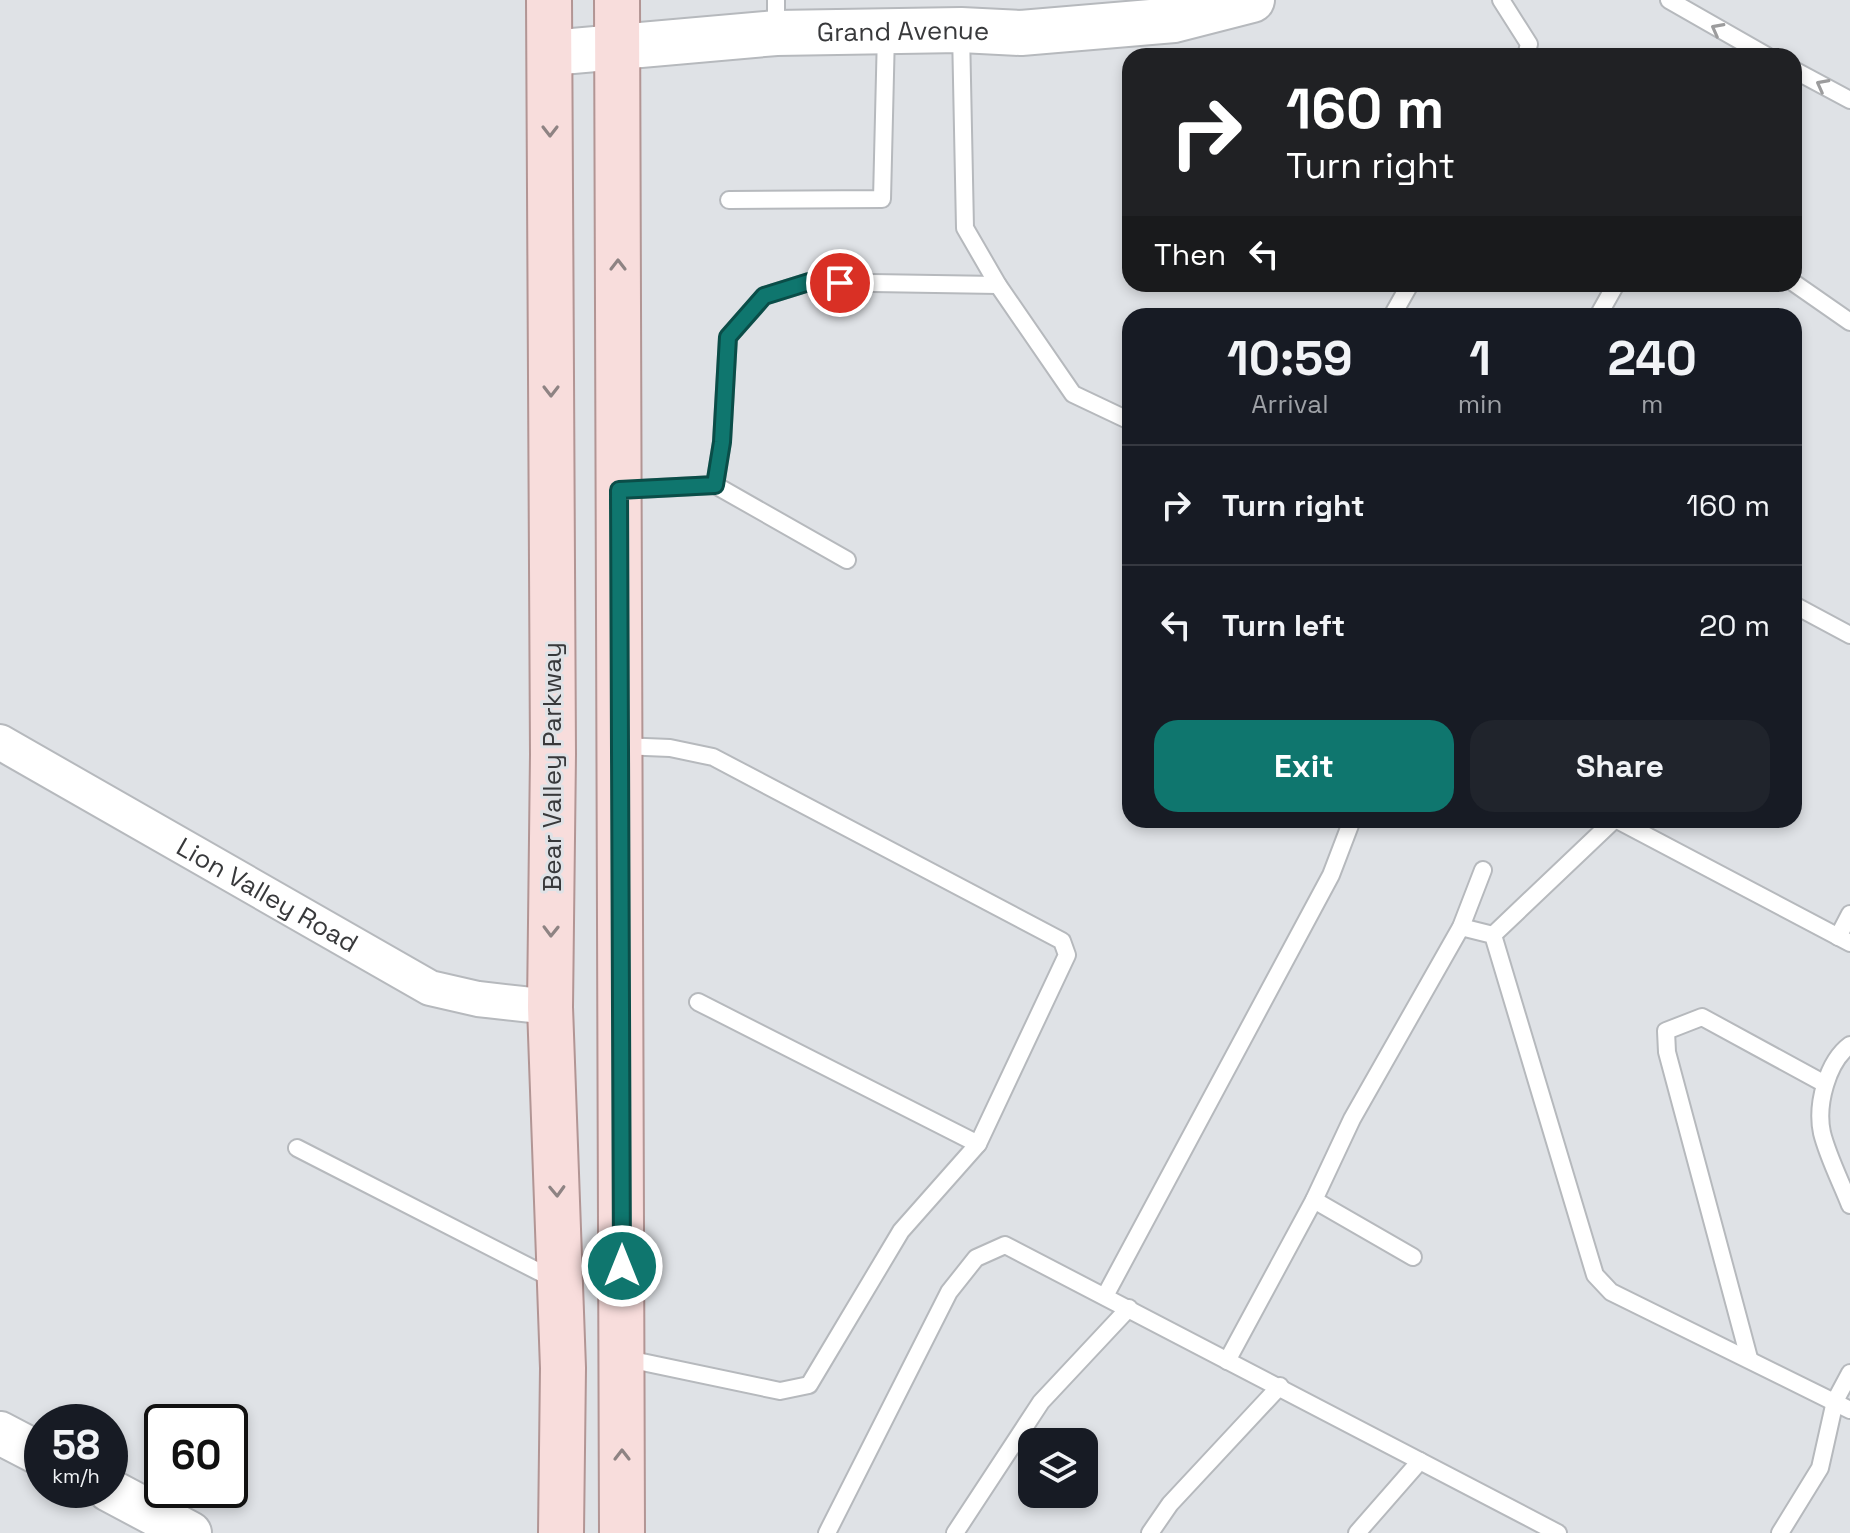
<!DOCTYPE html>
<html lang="en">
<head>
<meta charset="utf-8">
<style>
  :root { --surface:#171b24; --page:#20242c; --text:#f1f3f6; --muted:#9ea1a6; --line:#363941; --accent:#0f766e }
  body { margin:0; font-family:"Space Grotesk",sans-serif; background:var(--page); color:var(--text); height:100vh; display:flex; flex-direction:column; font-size:30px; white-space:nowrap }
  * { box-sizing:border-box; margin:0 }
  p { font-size:26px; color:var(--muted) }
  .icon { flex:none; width:44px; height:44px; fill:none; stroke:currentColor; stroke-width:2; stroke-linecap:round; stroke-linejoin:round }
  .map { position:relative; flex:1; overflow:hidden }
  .panel { position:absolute; left:1122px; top:308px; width:680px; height:520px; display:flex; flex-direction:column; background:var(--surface); border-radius:24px; box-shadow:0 4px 12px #0003 }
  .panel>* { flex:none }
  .banner { position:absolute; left:1122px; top:48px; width:680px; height:244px; border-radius:24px; box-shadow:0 4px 12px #0003; background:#202124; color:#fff; overflow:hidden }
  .buttons { position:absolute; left:1018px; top:1428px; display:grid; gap:16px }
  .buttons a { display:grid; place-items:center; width:80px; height:80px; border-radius:16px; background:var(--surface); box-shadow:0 4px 12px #0003; font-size:40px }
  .speed { position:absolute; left:24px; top:1404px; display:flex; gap:16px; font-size:40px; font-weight:700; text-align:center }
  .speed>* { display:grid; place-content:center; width:104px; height:104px; border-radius:50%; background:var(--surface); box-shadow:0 4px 12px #0003; line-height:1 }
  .speed small { font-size:20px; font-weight:400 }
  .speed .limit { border:4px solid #111; border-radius:12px; background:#fff; color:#111 }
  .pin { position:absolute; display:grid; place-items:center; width:68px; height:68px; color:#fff; margin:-34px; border:4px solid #fff; border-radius:50%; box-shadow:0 2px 8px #0007 }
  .me { position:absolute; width:88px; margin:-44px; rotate:0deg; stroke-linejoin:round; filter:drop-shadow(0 0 6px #0008) }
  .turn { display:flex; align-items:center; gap:28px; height:168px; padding:0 32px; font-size:36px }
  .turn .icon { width:104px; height:104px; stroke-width:2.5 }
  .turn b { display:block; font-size:56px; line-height:68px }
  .then { display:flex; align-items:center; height:76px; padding:0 32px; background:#0003; gap:16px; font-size:30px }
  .eta { display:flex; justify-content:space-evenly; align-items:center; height:136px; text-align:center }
  .eta b { font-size:48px; font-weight:700; line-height:56px }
  .button { display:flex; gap:16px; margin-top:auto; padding:16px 32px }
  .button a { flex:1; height:92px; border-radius:24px; background:var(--accent); color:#fff; font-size:32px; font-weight:700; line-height:92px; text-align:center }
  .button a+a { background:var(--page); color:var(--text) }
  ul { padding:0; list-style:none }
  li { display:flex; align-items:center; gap:24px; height:120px; padding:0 32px; border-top:2px solid var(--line) }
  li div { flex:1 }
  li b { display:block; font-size:30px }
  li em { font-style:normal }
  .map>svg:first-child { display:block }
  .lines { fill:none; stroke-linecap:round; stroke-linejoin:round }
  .service-casing { stroke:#b6b9bd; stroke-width:20 }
  .minor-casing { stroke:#b6b9bd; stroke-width:38 }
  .tertiary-casing { stroke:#b6b9bd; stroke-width:46 }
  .secondary-casing { stroke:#b6b9bd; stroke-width:48 }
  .primary-casing { stroke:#b29594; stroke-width:48 }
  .service { stroke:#fff; stroke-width:16 }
  .minor { stroke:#fff; stroke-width:34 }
  .tertiary { stroke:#fff; stroke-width:42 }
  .secondary { stroke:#fff; stroke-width:44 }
  .primary { stroke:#f8dddc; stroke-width:44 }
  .oneway { stroke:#9c9c9d }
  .oneway2 { stroke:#8e8383 }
  .route-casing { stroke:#0a4d48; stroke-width:20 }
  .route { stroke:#0f766e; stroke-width:14 }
  .labels { text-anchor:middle; stroke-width:6; stroke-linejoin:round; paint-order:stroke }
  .street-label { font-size:26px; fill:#38393b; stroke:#dfe2e6 }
</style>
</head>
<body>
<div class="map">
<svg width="1850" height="1533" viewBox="0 0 1850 1533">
  <rect width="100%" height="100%" fill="#dfe2e6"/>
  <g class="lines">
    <defs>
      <g id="service">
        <polyline points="776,0 776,30"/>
        <polyline points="1501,0 1529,44 1526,56"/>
        <polyline points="1669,0 1767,56"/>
        <polyline points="961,31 965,228 998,285 1073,394 1130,421"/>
        <polyline points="1794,70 1850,100"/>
        <polyline points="729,200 882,199 886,33"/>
        <polyline points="1794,283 1850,322"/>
        <polyline points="1392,316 1410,284"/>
        <polyline points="1598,316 1616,284"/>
        <polyline points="715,485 722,442 728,337 764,296 809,282 998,285"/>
        <polyline points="620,490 715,485 847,560"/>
        <polyline points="1794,605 1850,635"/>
        <polyline points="621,746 670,748 713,757 1062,941 1067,955 978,1144 901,1231 809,1385 780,1391 623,1358"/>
        <polyline points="1617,820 1850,943"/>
        <polyline points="1461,927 1493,935 1595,1275 1611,1292 1850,1410"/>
        <polyline points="1493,935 1614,820"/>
        <polyline points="1838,937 1850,914"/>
        <polyline points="698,1002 978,1144"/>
        <path d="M1850,1045c-23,17 -34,60 -28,88 6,24 19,49 28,72"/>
        <polyline points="297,1148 555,1280"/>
        <polyline points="1314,1200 1413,1257"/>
        <polyline points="1105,1296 1331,875 1352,820"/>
        <polyline points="1749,1358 1667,1052 1666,1031 1702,1017 1825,1084"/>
        <polyline points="1227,1361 1314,1200 1352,1119 1461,927 1483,870"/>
        <polyline points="827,1533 949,1292 976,1258 1005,1245 1558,1533"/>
        <polyline points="955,1533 1041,1402 1129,1308"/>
        <polyline points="1150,1533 1170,1504 1280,1386"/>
        <polyline points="1357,1533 1420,1461"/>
        <polyline points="1780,1533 1820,1468 1835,1401 1850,1373"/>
      </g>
      <g id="minor">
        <path id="s1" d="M0,742l430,246 48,11 72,8"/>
      </g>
      <g id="tertiary">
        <polyline points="0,1433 42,1455"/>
        <polyline points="109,1490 190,1533"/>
      </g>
      <g id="secondary">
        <path id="s2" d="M550,53l226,-20 185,-3 60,3 153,-13 78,-20"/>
      </g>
      <g id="primary">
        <polyline points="549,0 553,754 550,1007 563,1368 561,1533"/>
        <polyline points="617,0 622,1533"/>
      </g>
    </defs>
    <use href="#service" class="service-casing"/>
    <use href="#minor" class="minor-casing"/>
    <use href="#tertiary" class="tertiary-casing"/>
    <use href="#secondary" class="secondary-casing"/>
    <use href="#primary" class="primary-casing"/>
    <use href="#service" class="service"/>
    <use href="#minor" class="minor"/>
    <use href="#tertiary" class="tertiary"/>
    <use href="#secondary" class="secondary"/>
    <use href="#primary" class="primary"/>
  </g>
  <defs><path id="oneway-chevron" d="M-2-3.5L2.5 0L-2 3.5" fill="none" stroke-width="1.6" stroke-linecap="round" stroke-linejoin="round" transform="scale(2)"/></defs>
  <g class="oneway">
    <use href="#oneway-chevron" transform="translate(1717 29) rotate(-152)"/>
    <use href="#oneway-chevron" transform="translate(1822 85) rotate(-152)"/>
  </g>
  <g class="oneway2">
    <use href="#oneway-chevron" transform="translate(550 131) rotate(90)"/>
    <use href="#oneway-chevron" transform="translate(618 265) rotate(-90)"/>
    <use href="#oneway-chevron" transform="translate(551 391) rotate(90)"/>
    <use href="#oneway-chevron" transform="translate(551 931) rotate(91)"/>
    <use href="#oneway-chevron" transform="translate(557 1191) rotate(88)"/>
    <use href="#oneway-chevron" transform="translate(622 1455) rotate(-90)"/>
  </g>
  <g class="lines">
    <defs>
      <polyline id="route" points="622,1266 619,490 715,485 722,442 728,337 764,296 809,282 840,283"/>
    </defs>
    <use href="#route" class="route-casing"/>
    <use href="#route" class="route"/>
  </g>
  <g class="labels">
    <g class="street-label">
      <text dy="9" stroke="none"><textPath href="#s2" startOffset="354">Grand Avenue</textPath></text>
      <text transform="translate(552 767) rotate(-90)" y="9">Bear Valley Parkway</text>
      <text dy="9" stroke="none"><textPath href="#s1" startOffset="308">Lion Valley Road</textPath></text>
    </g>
  </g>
</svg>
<div class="buttons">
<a><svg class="icon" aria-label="layers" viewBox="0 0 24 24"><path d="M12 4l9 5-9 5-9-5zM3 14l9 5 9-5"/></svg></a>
</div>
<div class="speed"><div>58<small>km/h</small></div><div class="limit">60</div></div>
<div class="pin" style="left:840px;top:283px;background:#d93025"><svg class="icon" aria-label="arrive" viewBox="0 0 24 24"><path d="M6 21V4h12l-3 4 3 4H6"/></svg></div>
<svg class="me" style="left:622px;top:1266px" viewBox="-20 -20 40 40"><circle r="17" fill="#0f766e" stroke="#fff" stroke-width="3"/><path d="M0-11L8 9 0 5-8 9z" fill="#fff"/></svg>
<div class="banner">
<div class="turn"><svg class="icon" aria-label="right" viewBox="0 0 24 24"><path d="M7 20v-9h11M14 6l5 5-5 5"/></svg><div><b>160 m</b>Turn right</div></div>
<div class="then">Then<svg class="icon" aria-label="left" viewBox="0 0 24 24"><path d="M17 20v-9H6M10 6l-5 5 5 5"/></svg></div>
</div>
<section class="panel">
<div class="eta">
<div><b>10:59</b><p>Arrival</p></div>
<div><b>1</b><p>min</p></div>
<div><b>240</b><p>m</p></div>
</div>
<ul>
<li><svg class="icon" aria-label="right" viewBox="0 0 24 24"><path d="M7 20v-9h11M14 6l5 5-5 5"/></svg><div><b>Turn right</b></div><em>160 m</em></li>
<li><svg class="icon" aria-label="left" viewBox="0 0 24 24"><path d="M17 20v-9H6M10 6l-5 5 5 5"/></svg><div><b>Turn left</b></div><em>20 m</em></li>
</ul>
<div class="button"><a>Exit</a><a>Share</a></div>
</section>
</div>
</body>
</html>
